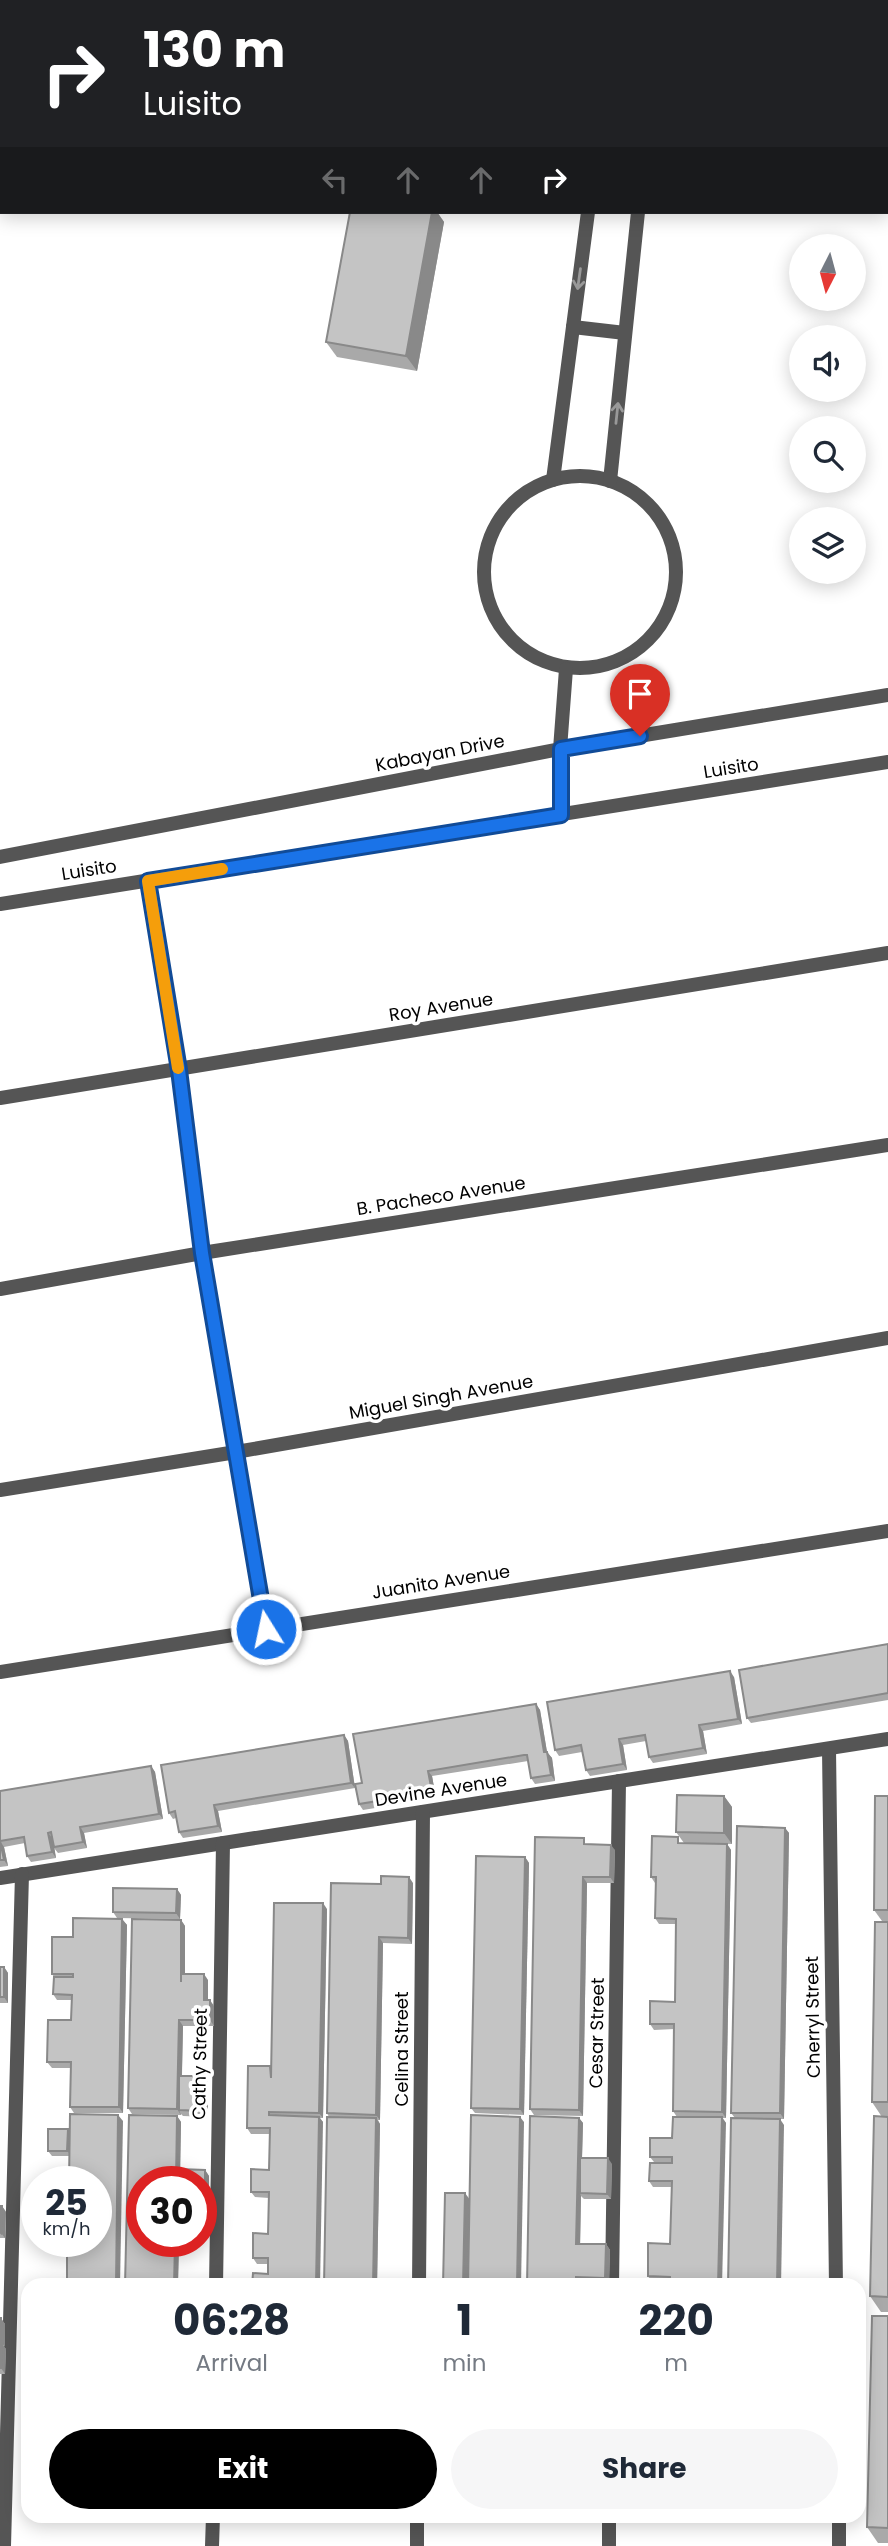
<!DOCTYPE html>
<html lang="en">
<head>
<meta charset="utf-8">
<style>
  :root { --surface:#fff; --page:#f6f6f7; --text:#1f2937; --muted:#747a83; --accent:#000 }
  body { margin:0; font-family:Poppins,sans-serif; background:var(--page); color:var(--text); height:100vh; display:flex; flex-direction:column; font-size:26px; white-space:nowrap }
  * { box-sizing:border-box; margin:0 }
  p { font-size:23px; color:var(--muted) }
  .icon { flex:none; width:38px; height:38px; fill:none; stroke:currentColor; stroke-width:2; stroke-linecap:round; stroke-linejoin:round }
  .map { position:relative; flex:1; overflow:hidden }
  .sheet { position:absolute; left:21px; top:2278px; width:845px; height:245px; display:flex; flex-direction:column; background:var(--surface); border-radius:21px; box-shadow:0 4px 18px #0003 }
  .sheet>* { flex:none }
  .banner { position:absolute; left:0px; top:0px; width:889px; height:214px; box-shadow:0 4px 18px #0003; background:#202124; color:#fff; overflow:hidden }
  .needle { width:46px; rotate:186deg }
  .tools { position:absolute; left:789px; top:234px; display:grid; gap:14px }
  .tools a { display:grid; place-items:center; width:77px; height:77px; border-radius:50%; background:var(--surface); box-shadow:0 4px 18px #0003; font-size:35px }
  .speed { position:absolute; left:21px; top:2166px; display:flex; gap:14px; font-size:35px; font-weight:700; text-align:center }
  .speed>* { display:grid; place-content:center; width:91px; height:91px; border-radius:50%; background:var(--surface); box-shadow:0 4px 18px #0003; line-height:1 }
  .speed small { font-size:18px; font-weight:400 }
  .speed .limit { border:10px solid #d22; background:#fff; color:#111 }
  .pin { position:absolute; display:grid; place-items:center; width:60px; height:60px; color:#fff; margin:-72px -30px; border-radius:50% 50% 50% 0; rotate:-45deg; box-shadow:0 0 7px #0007 }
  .pin .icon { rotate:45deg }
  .me { position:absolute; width:77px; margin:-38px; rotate:350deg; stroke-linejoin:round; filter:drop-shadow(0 0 5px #0008) }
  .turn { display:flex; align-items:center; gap:24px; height:147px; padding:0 28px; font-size:32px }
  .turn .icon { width:91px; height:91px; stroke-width:2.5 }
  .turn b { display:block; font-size:49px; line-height:60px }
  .lanes { display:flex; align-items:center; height:66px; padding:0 28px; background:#0003; justify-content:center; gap:35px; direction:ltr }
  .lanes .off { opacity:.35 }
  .eta { display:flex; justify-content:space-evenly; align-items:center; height:119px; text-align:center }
  .eta b { font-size:42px; font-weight:700; line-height:49px }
  .button { display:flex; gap:14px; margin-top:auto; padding:14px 28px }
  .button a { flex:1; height:80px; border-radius:42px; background:var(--accent); color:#fff; font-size:28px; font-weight:700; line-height:80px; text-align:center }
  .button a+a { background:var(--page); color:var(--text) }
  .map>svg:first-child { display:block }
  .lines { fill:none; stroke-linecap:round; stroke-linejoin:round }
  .street { stroke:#555; stroke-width:14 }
  .wall { fill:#a9a9a9 }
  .shaded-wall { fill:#898989 }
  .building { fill:#c4c4c4; stroke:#898989; stroke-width:2 }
  .oneway { stroke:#999 }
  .route-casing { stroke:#114b97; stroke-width:18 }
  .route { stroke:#1a73e8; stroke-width:12 }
  .slow { stroke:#f59e0b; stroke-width:12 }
  .labels { text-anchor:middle; stroke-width:7; stroke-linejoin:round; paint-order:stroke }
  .street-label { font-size:18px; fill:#000; stroke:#fff }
</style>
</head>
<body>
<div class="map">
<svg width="888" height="2546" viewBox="0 0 888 2546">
  <rect width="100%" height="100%" fill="#fff"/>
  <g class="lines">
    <g class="street">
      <polyline points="616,2 617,0"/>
      <polyline points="661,2 661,0"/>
      <polyline points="573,327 625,333"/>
      <circle cx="580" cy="572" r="96"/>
      <polyline points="553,480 588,212"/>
      <polyline points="610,481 638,212"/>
      <polyline points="561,815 560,749 566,669"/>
      <polyline points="0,857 560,749 888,695"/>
      <polyline points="148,881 179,1070 202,1253 266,1629"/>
      <polyline points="0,904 888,762"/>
      <polyline points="0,1098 888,953"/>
      <polyline points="0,1289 202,1253 888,1145"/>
      <polyline points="0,1490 236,1452 888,1338"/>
      <polyline points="0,1672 888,1531"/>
      <polyline points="829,1749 836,2286"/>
      <polyline points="0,1878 888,1739"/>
      <polyline points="216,2286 223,1843"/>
      <polyline points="419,2286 423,1812"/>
      <polyline points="612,2286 619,1781"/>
      <polyline points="839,2516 839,2546"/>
      <polyline points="4,2546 22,1874"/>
      <polyline points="212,2546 213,2516"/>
      <polyline points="417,2546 417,2516"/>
      <polyline points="609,2546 609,2516"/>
    </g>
  </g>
  <g class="wall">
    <polygon points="350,212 437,212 444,222 417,371 337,357 326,342"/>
    <polygon points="888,1644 888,1700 751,1723 747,1718"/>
    <polygon points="734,1677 742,1724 703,1731 707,1754 653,1763 649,1757 646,1741 623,1745 627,1770 590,1776 586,1770 582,1752 559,1756 555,1750"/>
    <polygon points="536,1704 540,1710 547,1752 552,1758 555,1781 535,1784 531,1778 528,1761 432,1776 436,1798 363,1810 359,1804 362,1783"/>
    <polygon points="344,1735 348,1741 355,1788 218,1811 222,1832 183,1838 179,1832 176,1818 173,1819 169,1813"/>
    <polygon points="151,1766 155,1772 163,1819 84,1833 87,1848 58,1853 54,1848 56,1858 31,1862 27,1856 25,1843 4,1847 8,1866 0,1867 0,1791"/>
    <polygon points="724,1796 732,1807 732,1844 684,1843 676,1832"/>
    <polygon points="888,1796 888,1921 882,1921 874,1910"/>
    <polygon points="785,1828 789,1833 784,2119 768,2119 784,2125 735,2118 731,2113"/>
    <polygon points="682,1843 727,1844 731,1850 726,2118 722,2118 726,2123 670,2283 652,2282 648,2276 670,2244 672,2187 653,2187 649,2181 654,2162 650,2157 672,2138 677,2117 673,2111 674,2029 654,2030 650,2024 675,2002 676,1924 659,1924 655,1918 656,1883 655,1883 651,1877"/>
    <polygon points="588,1844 615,1850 614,1883 587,1883 583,2116 534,2115 530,2109"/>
    <polygon points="525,1857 529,1863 524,2115 475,2113 471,2108"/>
    <polygon points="413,1883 412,1944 383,1943 380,2120 378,2120 380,2124 377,2286 324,2286 329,2117 327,2113 381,1884"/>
    <polygon points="177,1889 181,1895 180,1919 117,1918 113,1912"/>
    <polygon points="327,1909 323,2118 320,2118 323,2122 268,2274 268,2264 257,2264 253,2258 268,2234 269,2198 255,2197 251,2192 269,2170 270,2134 251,2134 247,2128 271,2068"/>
    <polygon points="122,1919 127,1925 123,2113 74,2113 70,2107 71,2068 52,2068 47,2062 71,2020 72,2000 57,2000 53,1994 54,1977 52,1974 73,1937"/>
    <polygon points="181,1920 185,1926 185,1974 208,1980 208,2000 214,2006 214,2026 183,2026 182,2076 204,2076 208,2081 208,2117 183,2116 181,2114 181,2115 132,2114 128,2108"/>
    <polygon points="888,1922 888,2312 881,2312 870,2296 882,2117 872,2102"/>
    <polygon points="0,1967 4,1967 8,1973 8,2003 0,2003"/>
    <polygon points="129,2115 177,2116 181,2122 180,2169 205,2170 209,2176 209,2197 201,2197 201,2182 142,2182 142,2242 179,2242 178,2279 200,2280 204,2286 125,2286"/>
    <polygon points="579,2118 583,2123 582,2158 612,2164 611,2199 584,2199 581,2196 580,2244 606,2244 610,2250 609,2284 580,2283 580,2286 527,2286"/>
    <polygon points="123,2121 69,2156 52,2156 48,2151 68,2129 70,2132"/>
    <polygon points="0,2206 2,2206 6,2212 5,2238 0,2238"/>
    <polygon points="888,2316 888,2543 878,2543 867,2527"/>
    <polygon points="0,2318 5,2324 4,2347 6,2349 5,2374 0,2374"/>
  </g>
  <g class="shaded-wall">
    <polygon points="432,212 437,212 444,222 417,371 406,356"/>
    <polygon points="730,1671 734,1677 742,1724 738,1719"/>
    <polygon points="536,1704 540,1710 548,1758 544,1752"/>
    <polygon points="699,1725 703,1731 707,1754 703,1748"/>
    <polygon points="344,1735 348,1741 355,1788 351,1783"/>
    <polygon points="619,1739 623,1745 627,1770 623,1764"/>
    <polygon points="547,1752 552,1758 555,1781 551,1775"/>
    <polygon points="151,1766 155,1772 163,1819 159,1814"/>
    <polygon points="428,1771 432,1776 436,1798 432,1792"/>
    <polygon points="724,1796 732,1807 732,1844 724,1833"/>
    <polygon points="214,1805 218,1811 222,1832 218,1826"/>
    <polygon points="80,1827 84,1833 87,1848 83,1842"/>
    <polygon points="785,1828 789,1833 784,2119 780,2113"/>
    <polygon points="48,1833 53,1839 56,1858 52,1852"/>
    <polygon points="0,1841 4,1847 8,1866 4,1860"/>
    <polygon points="727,1844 731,1850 726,2118 722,2112"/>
    <polygon points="611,1845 615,1850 614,1883 610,1877"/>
    <polygon points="525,1857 529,1863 524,2115 520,2109"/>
    <polygon points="409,1877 413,1883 412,1944 408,1938"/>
    <polygon points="583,1877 587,1883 583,2116 579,2110"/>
    <polygon points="177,1889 181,1895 180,1919 176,1913"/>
    <polygon points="323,1903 327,1909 323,2118 319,2113"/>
    <polygon points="122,1919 127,1925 123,2113 119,2107"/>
    <polygon points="181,1920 185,1926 185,1988 181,1982"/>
    <polygon points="379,1937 383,1943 380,2120 376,2115"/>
    <polygon points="4,1967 8,1973 8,2003 4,1997"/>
    <polygon points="204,1974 208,1980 208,2006 204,2000"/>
    <polygon points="210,2000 214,2006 214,2026 210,2020"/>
    <polygon points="179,2020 183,2026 181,2110 179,2110 181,2115 177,2109"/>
    <polygon points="204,2076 208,2081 208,2117 204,2111"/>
    <polygon points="118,2115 123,2121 120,2286 116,2286"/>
    <polygon points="177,2116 181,2122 180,2182 176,2182"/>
    <polygon points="319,2117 323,2122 320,2286 316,2286"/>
    <polygon points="520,2117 524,2122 521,2286 517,2286"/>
    <polygon points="722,2117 726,2123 722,2286 718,2286"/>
    <polygon points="376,2118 380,2124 377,2286 373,2286"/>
    <polygon points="579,2118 583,2123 581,2193 580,2193 581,2196 580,2250 576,2244"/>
    <polygon points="780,2119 784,2125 781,2286 777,2286"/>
    <polygon points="68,2129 72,2135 72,2156 67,2151"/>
    <polygon points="608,2158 612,2164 611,2199 607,2194"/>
    <polygon points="205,2170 209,2176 209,2197 205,2191"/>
    <polygon points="465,2193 473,2204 471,2286 463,2286"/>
    <polygon points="2,2206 6,2212 5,2238 1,2233"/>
    <polygon points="175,2242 179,2242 178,2286 174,2286"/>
    <polygon points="606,2244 610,2250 609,2284 605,2278"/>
    <polygon points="576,2277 580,2283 580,2286 576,2286"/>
    <polygon points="1,2318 5,2324 5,2347 1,2342"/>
    <polygon points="2,2344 6,2349 5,2374 1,2368"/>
  </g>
  <g class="building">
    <polygon points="350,212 432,212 406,356 326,342"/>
    <polygon points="888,1644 888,1693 747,1718 739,1670"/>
    <polygon points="730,1671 738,1719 699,1725 703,1748 649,1757 645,1735 619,1739 623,1764 586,1770 581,1745 555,1750 547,1702"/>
    <polygon points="536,1704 544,1752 547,1752 551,1775 531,1778 527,1755 524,1755 428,1771 432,1792 359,1804 355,1784 362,1783 353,1734"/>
    <polygon points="344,1735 351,1783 214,1805 218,1826 179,1832 175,1811 169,1813 161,1765"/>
    <polygon points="151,1766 159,1814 80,1827 83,1842 54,1847 51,1832 48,1833 52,1852 27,1856 24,1837 0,1841 4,1860 0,1860 0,1791"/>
    <polygon points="677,1795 724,1796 724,1833 676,1832"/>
    <polygon points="875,1796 888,1796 888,1910 874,1910"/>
    <polygon points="737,1826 785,1828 780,2113 731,2113"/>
    <polygon points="652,1836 678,1837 678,1843 727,1844 722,2112 673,2111 674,2024 650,2024 650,2001 675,2002 676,1919 655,1918 656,1877 651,1877"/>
    <polygon points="535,1837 584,1838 584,1844 611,1845 610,1877 583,1877 579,2110 530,2109"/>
    <polygon points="476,1856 525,1857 520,2109 471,2108"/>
    <polygon points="381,1876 409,1877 408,1938 379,1937 376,2115 327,2113 331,1883 381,1884"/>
    <polygon points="113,1888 177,1889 176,1913 113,1912"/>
    <polygon points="274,1903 323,1903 319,2113 269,2112 269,2115 319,2117 316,2286 252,2286 253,2273 268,2274 268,2258 253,2258 253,2233 268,2234 269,2192 251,2192 251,2169 269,2170 270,2128 247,2128 248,2066 270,2066 271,2078"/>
    <polygon points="73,1918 122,1919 119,2107 70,2107 71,2062 47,2062 48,2020 71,2020 72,1995 53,1994 54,1977 73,1977 73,1974 52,1974 52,1937 73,1937"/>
    <polygon points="132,1919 181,1920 181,1982 181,1974 204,1974 204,2000 210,2000 210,2020 179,2020 177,2109 128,2108"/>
    <polygon points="875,1922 888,1922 888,2102 872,2102"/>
    <rect x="0" y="1967" width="4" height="30"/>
    <polygon points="179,2076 204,2076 204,2111 179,2110"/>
    <polygon points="70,2114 118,2115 116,2286 67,2286 67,2242 96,2242 96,2182 69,2182"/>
    <polygon points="129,2115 177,2116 176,2182 142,2182 142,2242 175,2242 174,2286 125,2286"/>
    <polygon points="471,2115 520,2117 517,2286 468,2286"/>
    <polygon points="530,2116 579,2118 576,2244 606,2244 605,2278 576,2277 576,2286 527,2286"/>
    <polygon points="874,2116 888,2117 888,2297 870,2296"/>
    <polygon points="327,2117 376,2118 373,2286 324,2286"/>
    <polygon points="673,2117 722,2117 718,2286 670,2286 670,2277 648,2276 648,2243 670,2244 672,2181 649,2181 650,2163 672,2163 672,2157 650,2157 650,2138 672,2138"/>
    <polygon points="731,2118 780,2119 777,2286 728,2286"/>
    <polygon points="48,2129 68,2129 67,2151 48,2151"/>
    <polygon points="580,2158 608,2158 607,2194 580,2193"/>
    <polygon points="179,2169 205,2170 205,2191 201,2191 201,2182 178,2182"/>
    <polygon points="445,2193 465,2193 463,2286 443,2286"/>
    <polygon points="0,2206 2,2206 1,2233 0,2232"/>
    <polygon points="176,2279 200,2280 200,2286 176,2286"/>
    <polygon points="872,2316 888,2316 888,2528 867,2527"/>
    <rect x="0" y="2318" width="1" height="24"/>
    <polygon points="0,2344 2,2344 1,2368 0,2368"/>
  </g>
  <defs><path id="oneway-shaft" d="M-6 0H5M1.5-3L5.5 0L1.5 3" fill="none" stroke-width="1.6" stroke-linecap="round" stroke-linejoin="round" transform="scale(1.75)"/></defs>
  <g class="oneway">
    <use href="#oneway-shaft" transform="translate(579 279) rotate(98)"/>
    <use href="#oneway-shaft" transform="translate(617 413) rotate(-84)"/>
  </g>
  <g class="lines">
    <defs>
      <polyline id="route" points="266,1629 202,1253 179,1070 148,881 561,815 561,749 640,736"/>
    </defs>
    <use href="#route" class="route-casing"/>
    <use href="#route" class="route"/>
    <polyline class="slow" points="178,1068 148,881 222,869"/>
  </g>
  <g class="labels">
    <g class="street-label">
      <text transform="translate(440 753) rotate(-11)" y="6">Kabayan Drive</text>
      <text transform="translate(731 768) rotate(-9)" y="6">Luisito</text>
      <text transform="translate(89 870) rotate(-9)" y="6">Luisito</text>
      <text transform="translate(441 1007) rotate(-9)" y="6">Roy Avenue</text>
      <text transform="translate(441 1196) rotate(-9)" y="6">B. Pacheco Avenue</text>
      <text transform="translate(441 1397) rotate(-10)" y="6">Miguel Singh Avenue</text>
      <text transform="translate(441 1582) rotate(-9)" y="6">Juanito Avenue</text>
      <text transform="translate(441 1790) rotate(-9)" y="6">Devine Avenue</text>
      <text transform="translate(813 2017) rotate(-91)" y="6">Cherryl Street</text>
      <text transform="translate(597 2033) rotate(-89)" y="6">Cesar Street</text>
      <text transform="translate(402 2049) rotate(-90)" y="6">Celina Street</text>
      <text transform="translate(200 2064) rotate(-89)" y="6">Cathy Street</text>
    </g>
  </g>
</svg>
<div class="tools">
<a><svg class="needle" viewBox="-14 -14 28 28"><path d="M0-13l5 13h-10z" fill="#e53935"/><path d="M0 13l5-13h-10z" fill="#747a83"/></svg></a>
<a><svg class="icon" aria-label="sound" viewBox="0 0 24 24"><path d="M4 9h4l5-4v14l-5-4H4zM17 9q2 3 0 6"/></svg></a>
<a><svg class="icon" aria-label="search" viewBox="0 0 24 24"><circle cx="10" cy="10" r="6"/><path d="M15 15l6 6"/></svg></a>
<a><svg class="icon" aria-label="layers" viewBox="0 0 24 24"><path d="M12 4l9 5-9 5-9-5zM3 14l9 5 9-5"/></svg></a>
</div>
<div class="speed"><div>25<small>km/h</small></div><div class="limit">30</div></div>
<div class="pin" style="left:640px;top:736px;background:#d93025"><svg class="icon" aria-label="arrive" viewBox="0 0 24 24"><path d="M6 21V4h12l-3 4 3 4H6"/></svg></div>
<svg class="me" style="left:266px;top:1629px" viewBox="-20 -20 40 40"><circle r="17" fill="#1a73e8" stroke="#fff" stroke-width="3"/><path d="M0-11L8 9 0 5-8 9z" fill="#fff"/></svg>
<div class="banner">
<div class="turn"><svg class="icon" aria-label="right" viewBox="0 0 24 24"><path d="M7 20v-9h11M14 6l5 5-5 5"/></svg><div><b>130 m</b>Luisito</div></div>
<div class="lanes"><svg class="icon off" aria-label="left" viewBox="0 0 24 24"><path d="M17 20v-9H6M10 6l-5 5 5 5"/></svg><svg class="icon off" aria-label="ahead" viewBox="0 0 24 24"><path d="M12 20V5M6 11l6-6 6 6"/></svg><svg class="icon off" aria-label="ahead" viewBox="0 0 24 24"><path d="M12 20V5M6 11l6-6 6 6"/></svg><svg class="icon" aria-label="right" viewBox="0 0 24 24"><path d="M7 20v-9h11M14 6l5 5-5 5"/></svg></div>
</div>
<section class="sheet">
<div class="eta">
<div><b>06:28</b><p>Arrival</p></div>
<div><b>1</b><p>min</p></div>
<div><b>220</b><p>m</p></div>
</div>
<div class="button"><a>Exit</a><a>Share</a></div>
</section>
</div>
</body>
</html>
